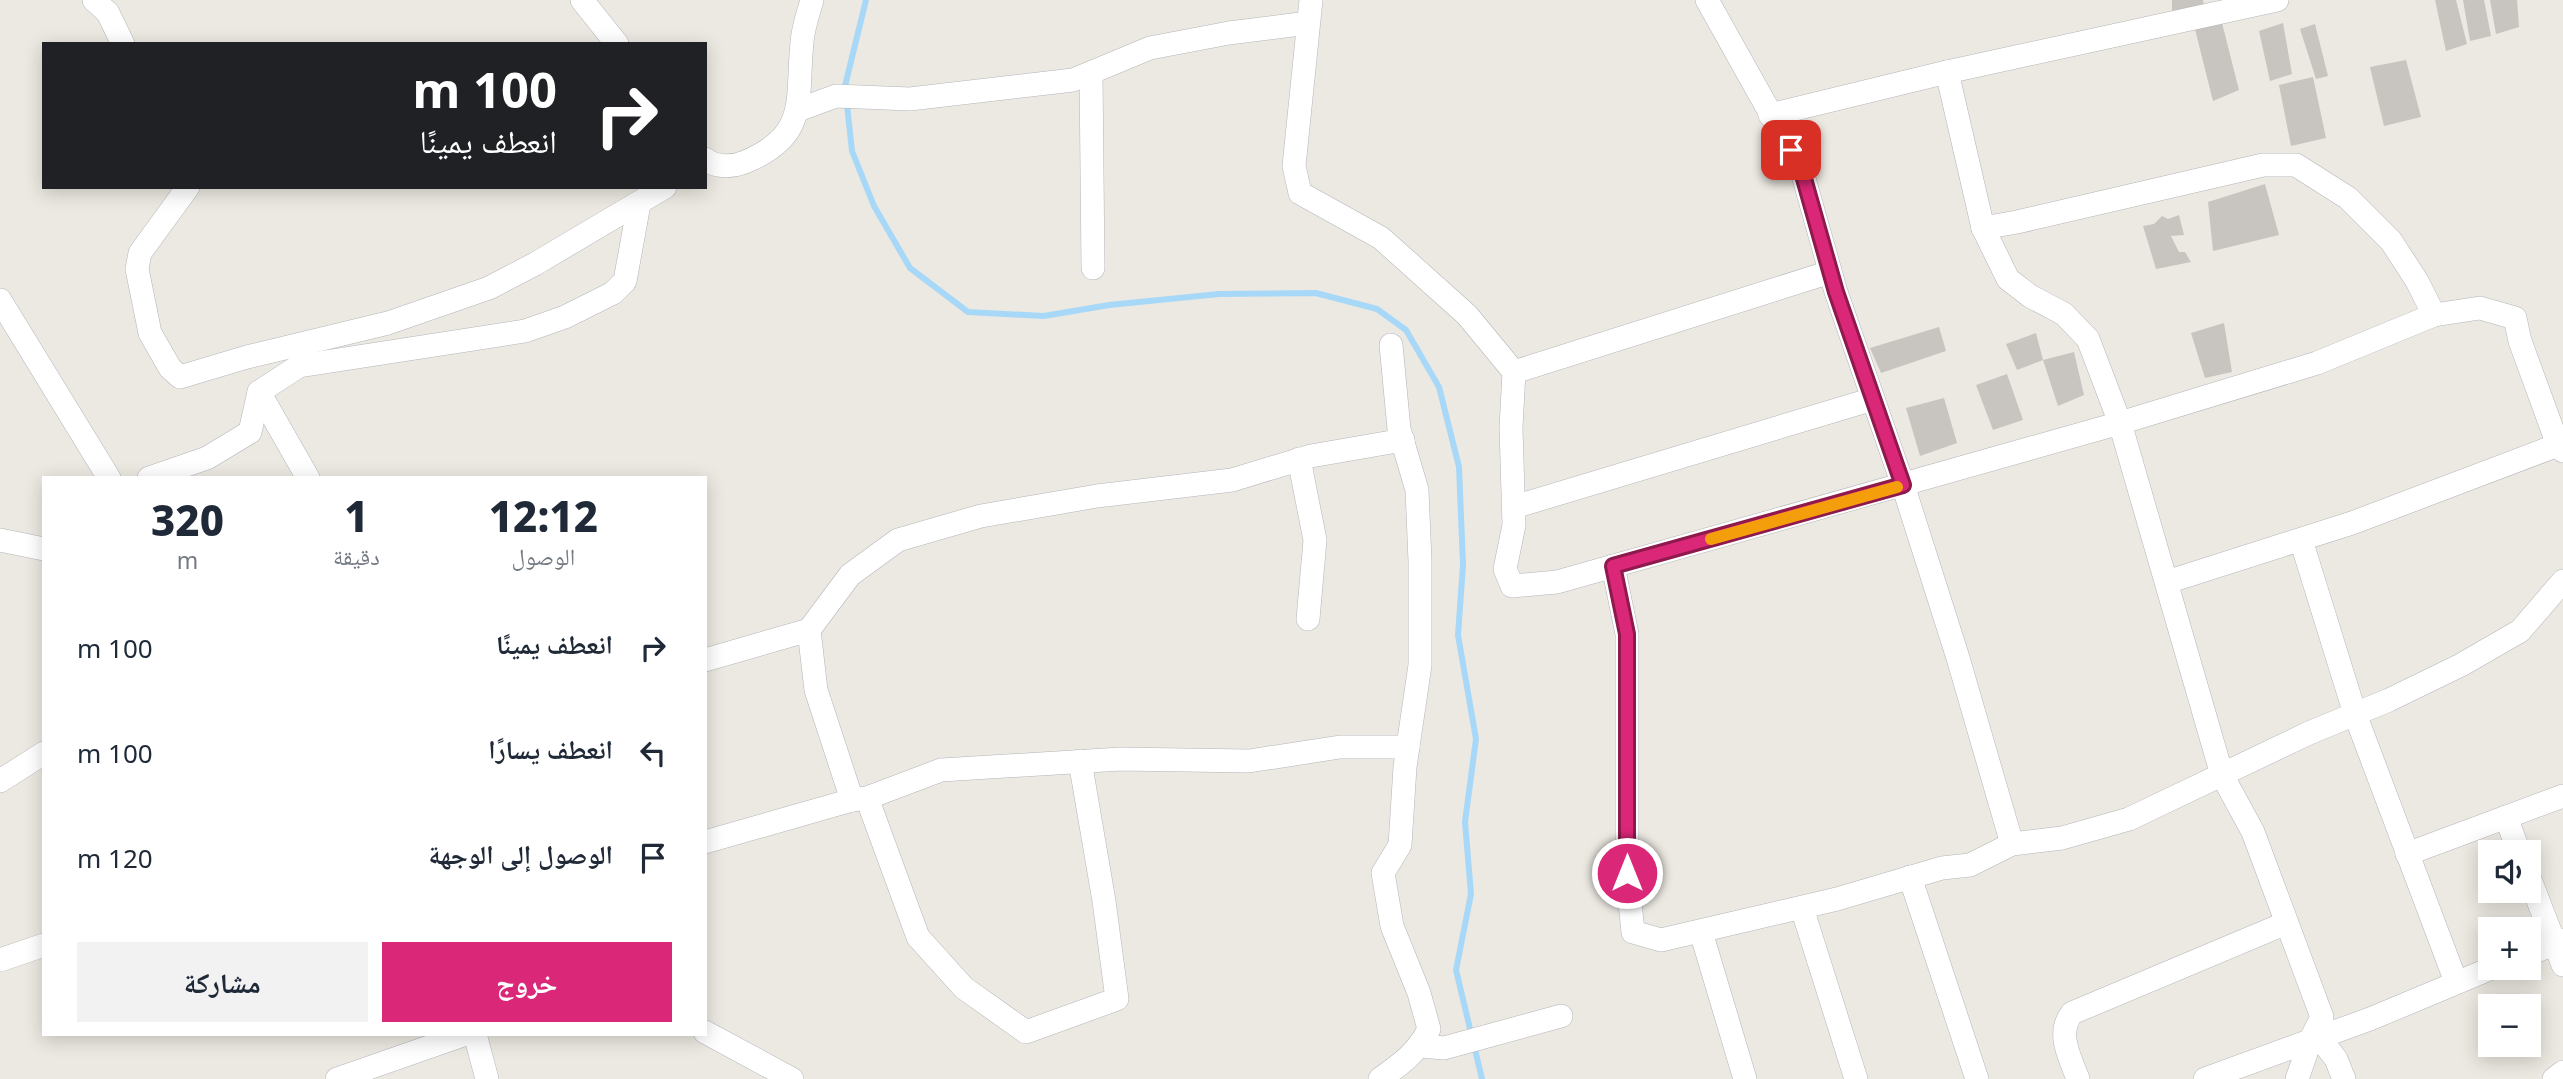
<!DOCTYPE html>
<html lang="ar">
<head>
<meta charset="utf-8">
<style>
  :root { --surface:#fff; --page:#f2f2f3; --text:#1f2937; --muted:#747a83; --accent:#db2777 }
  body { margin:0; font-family:"Noto Sans","Noto Naskh Arabic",sans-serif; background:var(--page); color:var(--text); direction:rtl; height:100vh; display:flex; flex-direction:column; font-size:26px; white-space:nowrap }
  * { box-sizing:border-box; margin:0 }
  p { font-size:23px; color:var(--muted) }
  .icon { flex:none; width:38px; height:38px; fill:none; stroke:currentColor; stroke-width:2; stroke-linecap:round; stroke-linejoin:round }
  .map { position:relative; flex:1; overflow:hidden; direction:ltr }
  .drawer { position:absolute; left:42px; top:476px; width:665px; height:560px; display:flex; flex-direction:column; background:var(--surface); border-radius:0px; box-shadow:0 4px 18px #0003; direction:rtl }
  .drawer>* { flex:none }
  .top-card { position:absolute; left:42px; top:42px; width:665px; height:147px; border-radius:0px; box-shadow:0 4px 18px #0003; direction:rtl; background:#202124; color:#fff; overflow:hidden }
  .fabs { position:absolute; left:2478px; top:840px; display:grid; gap:14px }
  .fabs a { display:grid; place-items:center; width:63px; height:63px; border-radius:0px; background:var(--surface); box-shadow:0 4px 18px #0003; font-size:35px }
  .pin { position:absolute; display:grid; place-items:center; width:60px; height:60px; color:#fff; margin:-30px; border-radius:14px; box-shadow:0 4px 10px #0006 }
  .me { position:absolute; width:77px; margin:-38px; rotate:0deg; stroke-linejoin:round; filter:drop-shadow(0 0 5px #0008) }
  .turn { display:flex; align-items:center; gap:24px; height:147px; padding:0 35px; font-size:32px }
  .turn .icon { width:91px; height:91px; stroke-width:2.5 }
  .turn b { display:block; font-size:49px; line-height:60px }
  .eta { display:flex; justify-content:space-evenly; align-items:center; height:119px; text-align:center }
  .eta b { font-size:42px; font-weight:800; line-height:49px }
  .cta { display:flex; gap:14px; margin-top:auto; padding:14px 35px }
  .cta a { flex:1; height:80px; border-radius:0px; background:var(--accent); color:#fff; font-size:28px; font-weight:800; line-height:80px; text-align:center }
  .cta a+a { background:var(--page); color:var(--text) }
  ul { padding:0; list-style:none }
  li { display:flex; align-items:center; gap:21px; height:105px; padding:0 35px }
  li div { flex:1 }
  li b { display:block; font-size:26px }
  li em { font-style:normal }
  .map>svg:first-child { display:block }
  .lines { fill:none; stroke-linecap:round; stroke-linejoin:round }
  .stream { stroke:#a7d8f8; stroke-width:6 }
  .building { fill:#c8c4c0 }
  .street-casing { stroke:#b3b5b9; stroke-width:24 }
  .street { stroke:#fff; stroke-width:23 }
  .route-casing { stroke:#8e194d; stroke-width:18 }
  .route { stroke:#db2777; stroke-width:12 }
  .slow { stroke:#f59e0b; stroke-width:12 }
</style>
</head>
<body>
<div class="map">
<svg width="2563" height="1079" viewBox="0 0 2563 1079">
  <rect width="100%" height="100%" fill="#ece9e2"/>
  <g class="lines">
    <polyline class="stream" points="866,0 845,86 852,151 874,206 910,268 968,312 1044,316 1109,305 1219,294 1316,293 1377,309 1406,330 1439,387 1459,467 1463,565 1458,635 1476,739 1465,822 1471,894 1456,970 1482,1079"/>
  </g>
  <g class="building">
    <polygon points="2172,0 2203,0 2204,5 2172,12"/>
    <polygon points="2435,0 2456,0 2467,44 2446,51"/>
    <polygon points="2463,0 2484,0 2491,36 2470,41"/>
    <polygon points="2490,0 2517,0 2519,27 2496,34"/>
    <polygon points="2222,23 2239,90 2213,101 2195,29"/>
    <polygon points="2283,23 2292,74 2270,81 2259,31"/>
    <polygon points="2315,24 2328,76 2316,79 2300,29"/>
    <polygon points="2406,60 2421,117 2384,126 2370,67"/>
    <polygon points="2313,77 2326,138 2291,146 2279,85"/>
    <polygon points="2265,184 2279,235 2213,251 2208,202"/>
    <polygon points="2179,215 2184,235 2171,236 2179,252 2185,252 2191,262 2156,269 2143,226 2154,224 2162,216 2168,219"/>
    <polygon points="2224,323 2232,372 2205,378 2191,333"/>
    <polygon points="1939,327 1946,351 1881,373 1870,348"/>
    <polygon points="2036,333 2043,360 2017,370 2006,344"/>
    <polygon points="2074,352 2084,395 2058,406 2043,360"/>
    <polygon points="2007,374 2023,420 1993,430 1976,385"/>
    <polygon points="1944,398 1957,443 1920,456 1906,408"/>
  </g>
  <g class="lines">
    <defs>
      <g id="street">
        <polyline points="94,0 108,13 123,44"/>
        <polyline points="582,0 617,44"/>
        <polyline points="1311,0 1294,166 1300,193 1381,238 1467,315 1514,372 1511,428 1514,525 1505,569 1512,586 1557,582 2120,423 2317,363 2434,315 2480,308 2515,318 2520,341 2558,445 2563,451"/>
        <polyline points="1707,0 1801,168 1836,292 1903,485 1958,658 2012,844"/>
        <polyline points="1947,72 1983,228 2017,222 2263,165 2296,165 2348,198 2391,241 2417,281 2434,315"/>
        <polyline points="1091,74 1093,268"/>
        <polyline points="798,110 836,96 910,99 1073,80 1150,48 1229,33 1308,23"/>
        <polyline points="1770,115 1947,72 2277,0"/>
        <path d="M705,159c11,9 28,8 40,3 65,-27 51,-63 57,-120 1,-14 6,-28 10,-42"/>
        <polyline points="188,187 140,253 137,269 150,333 170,368 180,377 247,357 388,323 489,288 535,264 665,187"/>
        <polyline points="1983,228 2008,279 2030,296 2064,314 2088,339 2120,423 2222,775 2253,832 2322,1017 2311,1039 2297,1079"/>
        <polyline points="0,300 109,478"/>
        <polyline points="1514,372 1830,272"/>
        <polyline points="259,392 308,478"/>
        <polyline points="1299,459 1315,540 1308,619"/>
        <polyline points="149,478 207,458 250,432 259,392 299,366 525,331 565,317 613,293 625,281 639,204"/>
        <polyline points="1514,507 1873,399"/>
        <polyline points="0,540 44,549"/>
        <polyline points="2301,540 2355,714 2456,982"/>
        <polyline points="1613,566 1627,634 1627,873 1633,932 1661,940 1837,899 1942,868 1970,865 2012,844 2062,838 2129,819 2309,733 2389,700 2461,665 2520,631 2563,581"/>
        <polyline points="2167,582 2352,523 2558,445"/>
        <polyline points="809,630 850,575 898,540 981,516 1097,496 1232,480 1311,456 1403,440"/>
        <polyline points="705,660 809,630 816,690 852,800"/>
        <polyline points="0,781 44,753"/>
        <polyline points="867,798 918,937 964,988 1026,1032 1117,999 1104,901 1080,761"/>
        <polyline points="2506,817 2519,852"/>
        <polyline points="705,842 852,800 867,798 941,770 1121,759 1249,761 1340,747 1408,747"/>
        <polyline points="2407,854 2563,796"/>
        <polyline points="1910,877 1977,1079"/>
        <polyline points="2529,877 2563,965"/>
        <polyline points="1802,908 1856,1079"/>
        <polyline points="1701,932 1745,1079"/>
        <polyline points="2529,954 2563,940"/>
        <polyline points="0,960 44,945"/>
        <polyline points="705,1032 792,1079"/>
        <polyline points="475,1034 487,1079"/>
        <polyline points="2311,1039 2322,1041 2336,1059 2344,1079"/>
        <polyline points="1421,1046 1444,1048 1561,1016"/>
        <polyline points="337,1079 466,1034"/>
        <path d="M1380,1079c21,-15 38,-27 49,-50l-10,-36 -27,-67 -9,-53 17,-28 5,-78 15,-102v-104l-3,-71 -18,-61 -8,-84"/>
        <path d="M2078,1079c-8,-22 -22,-45 -6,-66l214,-90"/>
        <polyline points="2205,1079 2370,1019 2492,968"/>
        <polyline points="2554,1079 2563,1072"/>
      </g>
    </defs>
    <use href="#street" class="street-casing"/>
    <use href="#street" class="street"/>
  </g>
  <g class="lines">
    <defs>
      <polyline id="route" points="1627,873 1627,634 1613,566 1903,485 1836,292 1801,168 1791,150"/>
    </defs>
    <use href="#route" class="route-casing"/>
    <use href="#route" class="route"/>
    <polyline class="slow" points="1711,539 1897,487"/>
  </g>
</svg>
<div class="fabs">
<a><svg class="icon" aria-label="sound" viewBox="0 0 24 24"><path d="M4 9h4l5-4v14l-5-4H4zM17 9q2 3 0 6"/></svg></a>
<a>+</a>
<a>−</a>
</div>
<div class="pin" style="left:1791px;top:150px;background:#d93025"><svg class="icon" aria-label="arrive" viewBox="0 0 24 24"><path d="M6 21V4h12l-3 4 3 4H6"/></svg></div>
<svg class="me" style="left:1627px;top:873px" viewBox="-20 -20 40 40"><circle r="17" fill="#db2777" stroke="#fff" stroke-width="3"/><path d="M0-11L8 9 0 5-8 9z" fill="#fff"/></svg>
<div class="top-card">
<div class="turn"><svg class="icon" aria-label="right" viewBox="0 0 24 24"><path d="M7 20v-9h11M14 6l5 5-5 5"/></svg><div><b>100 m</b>انعطف يمينًا</div></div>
</div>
<section class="drawer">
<div class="eta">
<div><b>12:12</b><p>الوصول</p></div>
<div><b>1</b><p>دقيقة</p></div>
<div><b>320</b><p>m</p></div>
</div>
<ul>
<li><svg class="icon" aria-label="right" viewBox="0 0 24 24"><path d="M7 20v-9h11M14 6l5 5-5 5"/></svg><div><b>انعطف يمينًا</b></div><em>100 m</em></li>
<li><svg class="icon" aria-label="left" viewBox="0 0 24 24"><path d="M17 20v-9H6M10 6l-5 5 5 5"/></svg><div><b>انعطف يسارًا</b></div><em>100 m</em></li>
<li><svg class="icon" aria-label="arrive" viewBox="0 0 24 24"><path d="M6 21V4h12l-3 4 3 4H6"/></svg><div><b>الوصول إلى الوجهة</b></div><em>120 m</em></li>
</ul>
<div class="cta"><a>خروج</a><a>مشاركة</a></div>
</section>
</div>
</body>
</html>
